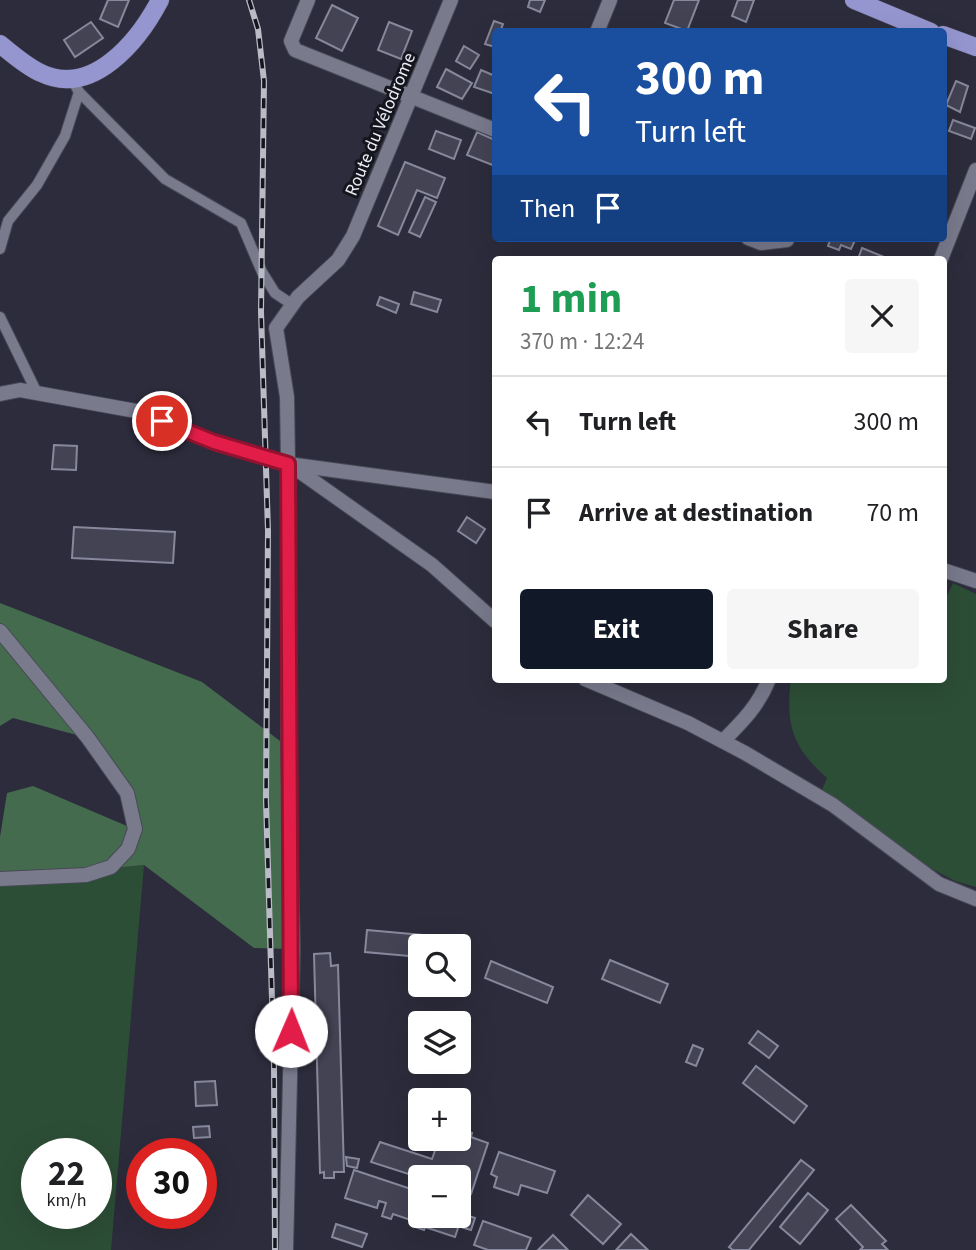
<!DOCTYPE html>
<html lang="en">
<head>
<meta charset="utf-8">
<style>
  :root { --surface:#fff; --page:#f6f6f6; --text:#202124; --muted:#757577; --line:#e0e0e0; --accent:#111827 }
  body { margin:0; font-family:"Source Sans 3",sans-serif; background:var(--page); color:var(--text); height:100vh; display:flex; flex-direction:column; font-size:26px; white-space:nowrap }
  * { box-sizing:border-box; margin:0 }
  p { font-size:23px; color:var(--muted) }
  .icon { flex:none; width:38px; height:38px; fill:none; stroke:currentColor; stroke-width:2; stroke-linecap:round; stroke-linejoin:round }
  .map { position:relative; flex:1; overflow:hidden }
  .sheet { position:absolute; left:492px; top:256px; width:455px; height:427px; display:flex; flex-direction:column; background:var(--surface); border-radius:7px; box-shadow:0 7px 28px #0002 }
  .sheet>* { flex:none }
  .guide { position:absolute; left:492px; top:28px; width:455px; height:214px; border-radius:7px; box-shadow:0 7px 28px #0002; background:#1a4fa0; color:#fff; overflow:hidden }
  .tools { position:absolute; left:408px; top:934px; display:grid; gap:14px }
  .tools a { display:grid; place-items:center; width:63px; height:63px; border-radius:7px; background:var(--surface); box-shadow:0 7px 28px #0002; font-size:35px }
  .speed { position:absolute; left:21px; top:1138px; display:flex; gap:14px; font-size:35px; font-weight:700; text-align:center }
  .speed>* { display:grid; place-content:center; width:91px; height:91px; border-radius:50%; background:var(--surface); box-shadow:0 7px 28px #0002; line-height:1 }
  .speed small { font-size:18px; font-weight:400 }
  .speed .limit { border:10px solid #d22; background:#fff; color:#111 }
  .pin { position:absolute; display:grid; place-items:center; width:60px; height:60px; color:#fff; margin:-30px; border:4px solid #fff; border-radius:50%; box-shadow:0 2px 7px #0007 }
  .me { position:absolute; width:77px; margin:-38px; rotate:1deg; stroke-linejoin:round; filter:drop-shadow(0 0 5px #0008) }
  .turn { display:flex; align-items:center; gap:24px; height:147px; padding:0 28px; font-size:32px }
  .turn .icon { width:91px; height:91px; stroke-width:2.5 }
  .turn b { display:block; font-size:49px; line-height:60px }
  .then { display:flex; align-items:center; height:66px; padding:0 28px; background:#0003; gap:14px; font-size:26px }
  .round { display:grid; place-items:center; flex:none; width:74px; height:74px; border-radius:7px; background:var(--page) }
  .overview { display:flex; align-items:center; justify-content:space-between; height:119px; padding:0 28px }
  h1 { font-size:42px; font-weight:700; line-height:52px; color:#1e9e55 }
  .primary-button { display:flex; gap:14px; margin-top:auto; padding:14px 28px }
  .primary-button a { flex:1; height:80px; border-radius:7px; background:var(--accent); color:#fff; font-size:28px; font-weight:700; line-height:80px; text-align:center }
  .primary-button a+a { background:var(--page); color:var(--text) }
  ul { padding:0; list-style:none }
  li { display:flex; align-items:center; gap:21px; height:91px; padding:0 28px; border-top:2px solid var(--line) }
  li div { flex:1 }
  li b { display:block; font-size:26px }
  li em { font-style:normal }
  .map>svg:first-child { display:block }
  .green { fill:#2d4e36; fill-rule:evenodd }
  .forest { fill:#456b4e }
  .building { fill:#434354; stroke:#87889c; stroke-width:2 }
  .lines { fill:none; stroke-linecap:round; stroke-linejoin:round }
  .pedestrian-casing { stroke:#484956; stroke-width:12 }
  .minor-casing { stroke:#484956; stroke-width:16 }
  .primary-casing { stroke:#484956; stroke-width:19 }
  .pedestrian { stroke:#797b8d; stroke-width:10 }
  .minor { stroke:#797b8d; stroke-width:14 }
  .primary { stroke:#9596d0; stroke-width:18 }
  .rail-casing { stroke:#bbbbc7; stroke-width:6 }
  .rail { stroke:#15161d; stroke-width:3.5; stroke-dasharray:10; stroke-linecap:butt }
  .route-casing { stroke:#92132f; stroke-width:18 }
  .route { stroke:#e11d48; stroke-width:12 }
  .labels { text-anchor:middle; stroke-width:6; stroke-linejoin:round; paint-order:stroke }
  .street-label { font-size:18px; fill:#ecedf7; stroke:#15161d }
</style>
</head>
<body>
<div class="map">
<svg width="976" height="1250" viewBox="0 0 976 1250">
  <rect width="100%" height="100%" fill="#2c2c3c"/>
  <g class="green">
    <path d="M953,583l23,11v293l-21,-6 -47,-25 1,-4 -87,-62 5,-12c-34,-30 -42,-53 -36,-99h152v-75z"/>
    <path d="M144,865l-33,385h-111v-371zM37,1153h59v60h-59z"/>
  </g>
  <polygon class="forest" points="0,603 202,682 288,747 293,949 254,948 144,865 0,879 0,837 7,793 33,786 134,829 127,793 88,738 13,718 0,726"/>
  <g class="building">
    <polygon points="108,0 129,0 118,27 100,19"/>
    <polygon points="530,0 545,0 540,12 528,7"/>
    <polygon points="674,0 699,0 687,31 665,23"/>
    <polygon points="738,0 754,0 746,22 732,16"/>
    <polygon points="332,5 358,18 342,51 316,38"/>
    <polygon points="494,21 503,24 500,32 495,32 495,47 485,44"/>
    <polygon points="91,22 103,38 75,57 64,40"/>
    <polygon points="389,22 412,31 401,59 378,50"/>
    <polygon points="464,46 479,55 470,69 456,61"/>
    <polygon points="446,69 472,83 462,99 437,87"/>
    <polygon points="481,70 495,76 495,94 474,87"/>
    <polygon points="956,81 968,86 960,112 946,105"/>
    <polygon points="953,120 975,128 971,139 949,131"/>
    <polygon points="436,131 461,140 454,159 429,149"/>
    <polygon points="477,132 495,140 495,166 467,155"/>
    <polygon points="405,162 445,178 437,198 417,190 398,235 378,226"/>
    <polygon points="425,197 436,202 420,237 409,232"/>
    <polygon points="831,238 856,238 851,249 841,245 839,250 828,246"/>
    <polygon points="862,248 889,259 858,259"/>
    <polygon points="414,292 441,300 437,312 411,304"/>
    <polygon points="380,297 399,304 396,313 377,305"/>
    <polygon points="54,445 77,446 76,470 52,469"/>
    <polygon points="467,517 485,529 476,543 458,531"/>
    <polygon points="74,527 175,532 173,563 72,558"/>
    <polygon points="367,930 456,938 455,947 420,947 420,957 365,952"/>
    <polygon points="330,953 331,966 338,965 344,1172 334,1172 334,1178 324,1178 324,1172 320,1173 314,954"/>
    <polygon points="610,960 668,984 660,1003 602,979"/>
    <polygon points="491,961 553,987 547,1003 485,978"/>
    <polygon points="758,1031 778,1046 769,1058 749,1043"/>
    <polygon points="693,1045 703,1049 696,1066 686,1062"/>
    <polygon points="756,1066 807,1106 794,1123 743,1083"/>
    <polygon points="215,1081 217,1105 196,1106 195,1082"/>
    <polygon points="209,1126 210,1137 194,1138 193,1127"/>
    <polygon points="461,1129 472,1133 471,1137 488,1143 471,1194 458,1190 458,1178 421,1178 371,1162 380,1142 432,1159 439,1139 458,1139"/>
    <polygon points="499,1152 555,1171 547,1193 521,1185 518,1195 494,1187 497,1177 491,1174"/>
    <polygon points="346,1157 359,1159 357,1168 347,1166"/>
    <polygon points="801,1160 814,1170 749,1250 733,1250 729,1247"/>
    <polygon points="354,1170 420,1192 420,1216 458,1216 458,1204 465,1207 455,1237 425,1227 424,1230 415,1227 417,1222 393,1214 391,1219 382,1216 386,1203 379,1201 377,1208 345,1198"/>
    <polygon points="808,1193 828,1210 800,1244 780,1227"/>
    <polygon points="588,1195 621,1224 603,1244 571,1215"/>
    <polygon points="851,1205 886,1241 882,1244 888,1250 860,1250 863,1247 836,1219"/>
    <polygon points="465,1215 475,1218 471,1230 461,1227"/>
    <polygon points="483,1221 531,1238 526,1250 488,1250 474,1245"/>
    <polygon points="336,1224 367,1234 362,1247 332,1237"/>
    <polygon points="631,1234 648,1250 616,1250"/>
    <polygon points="553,1235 568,1250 538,1250"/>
  </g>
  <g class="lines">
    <defs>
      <g id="pedestrian">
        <polyline points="79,92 165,179 241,223 262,272 275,293 293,305"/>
        <polyline points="0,249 8,221 37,185 65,136 79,92 76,87"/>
        <polyline points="0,317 37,393"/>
      </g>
      <g id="minor">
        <polyline points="308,0 291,41 295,50 495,130"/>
        <polyline points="597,32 610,0"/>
        <polyline points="748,238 761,243 787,240"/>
        <polyline points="941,259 976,170"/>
        <polyline points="0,394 20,390 136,411 214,442 288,464 495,492"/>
        <polyline points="292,466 432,565 495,621"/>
        <polyline points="943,570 976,581"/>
        <polyline points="0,631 88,738 127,793 135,829 128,849 111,867 86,875 0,879"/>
        <polyline points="585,679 688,723 745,753 833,805 939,884 976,899"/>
        <path d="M723,741c19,-19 36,-36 46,-62"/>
        <polyline points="286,1250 293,949 288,747 288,464 287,397 276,328 298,297 338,260 353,236 451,0"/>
      </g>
      <g id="primary">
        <polyline points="854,0 931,32"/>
        <polyline points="943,35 976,47"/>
        <path d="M0,44c12,10 27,23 41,29 52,25 98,-33 119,-73"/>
      </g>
    </defs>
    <use href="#pedestrian" class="pedestrian-casing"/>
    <use href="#minor" class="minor-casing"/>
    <use href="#primary" class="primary-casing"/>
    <use href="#pedestrian" class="pedestrian"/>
    <use href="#minor" class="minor"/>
    <use href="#primary" class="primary"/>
    <defs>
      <polyline id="rail" points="249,0 258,29 264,81 261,312 268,531 266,801 274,1066 275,1250"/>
    </defs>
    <use href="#rail" class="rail-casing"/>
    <use href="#rail" class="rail"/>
  </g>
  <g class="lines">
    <defs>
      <polyline id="route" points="162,421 214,442 288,464 291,1031"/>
    </defs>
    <use href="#route" class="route-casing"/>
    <use href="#route" class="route"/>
  </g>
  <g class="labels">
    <g class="street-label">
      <text transform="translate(380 124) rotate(-67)" y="6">Route du Vélodrome</text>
    </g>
  </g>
</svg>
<div class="tools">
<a><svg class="icon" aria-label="search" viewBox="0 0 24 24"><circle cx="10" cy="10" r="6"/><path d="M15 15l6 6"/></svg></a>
<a><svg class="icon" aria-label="layers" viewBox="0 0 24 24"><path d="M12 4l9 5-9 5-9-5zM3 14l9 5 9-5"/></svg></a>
<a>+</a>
<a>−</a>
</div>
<div class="speed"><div>22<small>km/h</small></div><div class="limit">30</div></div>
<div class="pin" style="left:162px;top:421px;background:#d93025"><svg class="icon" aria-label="arrive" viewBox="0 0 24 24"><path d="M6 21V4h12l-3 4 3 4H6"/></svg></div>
<svg class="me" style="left:291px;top:1031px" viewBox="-20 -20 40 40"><circle r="19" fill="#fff"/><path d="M0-13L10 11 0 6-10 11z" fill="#e11d48"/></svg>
<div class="guide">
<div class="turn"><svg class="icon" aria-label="left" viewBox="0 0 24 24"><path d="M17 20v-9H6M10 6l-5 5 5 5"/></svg><div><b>300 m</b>Turn left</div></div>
<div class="then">Then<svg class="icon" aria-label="arrive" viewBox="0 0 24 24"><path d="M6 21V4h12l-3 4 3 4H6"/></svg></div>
</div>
<section class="sheet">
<div class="overview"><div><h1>1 min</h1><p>370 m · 12:24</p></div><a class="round"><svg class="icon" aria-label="close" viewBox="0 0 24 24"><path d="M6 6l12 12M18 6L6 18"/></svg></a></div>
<ul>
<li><svg class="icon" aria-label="left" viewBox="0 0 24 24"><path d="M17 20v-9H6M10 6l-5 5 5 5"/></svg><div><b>Turn left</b></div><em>300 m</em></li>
<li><svg class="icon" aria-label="arrive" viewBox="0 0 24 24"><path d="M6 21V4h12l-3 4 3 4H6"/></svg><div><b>Arrive at destination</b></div><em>70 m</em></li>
</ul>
<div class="primary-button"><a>Exit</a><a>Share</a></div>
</section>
</div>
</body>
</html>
